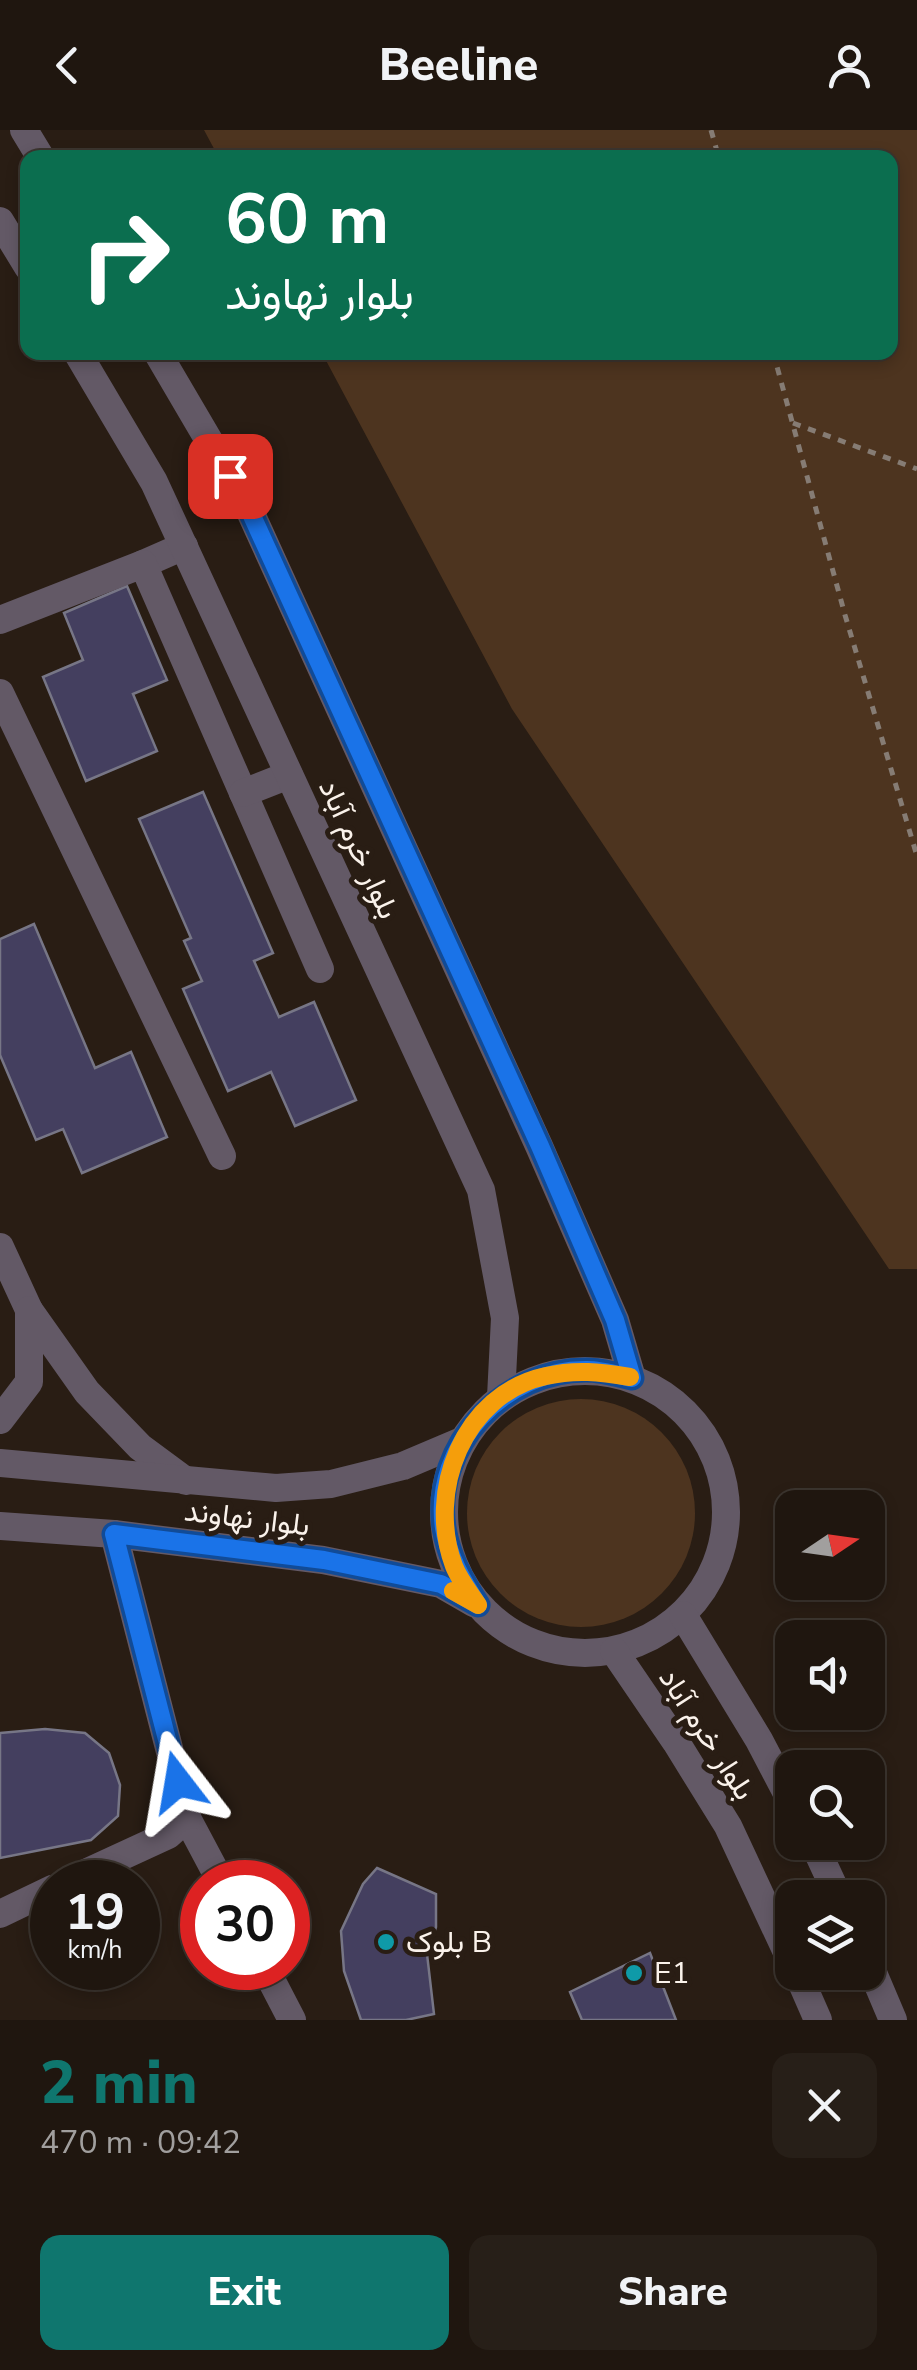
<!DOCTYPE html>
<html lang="en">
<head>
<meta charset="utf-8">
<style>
  :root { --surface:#1f160f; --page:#271f18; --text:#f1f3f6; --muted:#a19f9e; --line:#3c352f; --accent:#0f766e }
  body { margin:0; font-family:"Nunito Sans",Vazirmatn,sans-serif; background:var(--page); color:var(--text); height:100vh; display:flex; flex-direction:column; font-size:38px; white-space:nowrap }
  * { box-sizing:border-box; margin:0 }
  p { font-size:32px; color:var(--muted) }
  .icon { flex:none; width:55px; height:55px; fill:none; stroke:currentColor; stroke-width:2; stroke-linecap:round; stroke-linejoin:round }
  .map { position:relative; height:1890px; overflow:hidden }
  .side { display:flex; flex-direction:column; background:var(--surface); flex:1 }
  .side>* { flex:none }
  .top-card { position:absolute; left:20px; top:20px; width:878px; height:210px; border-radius:20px; box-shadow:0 5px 15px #0003,0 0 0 2px var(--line); background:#0b6e4f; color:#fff; overflow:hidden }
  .needle { width:65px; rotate:77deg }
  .tools { position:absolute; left:775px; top:1360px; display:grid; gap:20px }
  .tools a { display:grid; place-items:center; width:110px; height:110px; border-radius:20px; background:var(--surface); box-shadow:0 5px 15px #0003,0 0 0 2px var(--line); font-size:50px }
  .speed { position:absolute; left:30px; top:1730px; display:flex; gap:20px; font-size:50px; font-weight:700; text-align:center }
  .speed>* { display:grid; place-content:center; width:130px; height:130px; border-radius:50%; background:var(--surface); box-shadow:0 5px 15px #0003,0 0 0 2px var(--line); line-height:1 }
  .speed small { font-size:25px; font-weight:400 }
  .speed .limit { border:15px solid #d22; background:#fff; color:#111 }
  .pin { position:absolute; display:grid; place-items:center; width:85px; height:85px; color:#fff; margin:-42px; border-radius:20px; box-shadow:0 5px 15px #0006 }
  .me { position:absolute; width:110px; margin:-55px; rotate:346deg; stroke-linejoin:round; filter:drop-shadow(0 0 8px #0008) }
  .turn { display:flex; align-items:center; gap:35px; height:210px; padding:0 40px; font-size:45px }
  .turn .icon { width:130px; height:130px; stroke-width:2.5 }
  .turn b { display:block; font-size:70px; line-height:85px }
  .round { display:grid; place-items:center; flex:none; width:105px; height:105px; border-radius:20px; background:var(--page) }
  .summary { display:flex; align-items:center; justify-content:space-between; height:170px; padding:0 40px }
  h1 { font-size:60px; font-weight:800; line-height:75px; color:var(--accent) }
  .primary-button { display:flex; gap:20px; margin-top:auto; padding:20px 40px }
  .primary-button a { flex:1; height:115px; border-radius:20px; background:var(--accent); color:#fff; font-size:40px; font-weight:800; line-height:115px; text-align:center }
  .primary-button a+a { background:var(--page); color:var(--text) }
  header { display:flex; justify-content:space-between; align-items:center; height:130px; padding:0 40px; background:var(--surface); font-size:45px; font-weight:800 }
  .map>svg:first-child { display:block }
  .green { fill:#4d341f }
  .building { fill:#443f5f; stroke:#777686; stroke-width:2.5 }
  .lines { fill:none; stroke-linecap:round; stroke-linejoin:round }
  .path { stroke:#867c74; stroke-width:5; stroke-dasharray:8 8; stroke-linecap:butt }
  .minor { stroke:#635966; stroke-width:28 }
  .tertiary { stroke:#635966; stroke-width:28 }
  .route-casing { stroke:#114b97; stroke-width:25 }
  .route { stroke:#1a73e8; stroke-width:18 }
  .slow { stroke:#f59e0b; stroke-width:18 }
  .culture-dot { fill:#0f9aa8; stroke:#291d14; stroke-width:4 }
  .labels { text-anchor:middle; stroke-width:10; stroke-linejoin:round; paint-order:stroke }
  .street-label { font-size:30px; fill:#faf2eb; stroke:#291d14 }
  .poi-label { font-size:30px; fill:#faf2eb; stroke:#291d14; text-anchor:start }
</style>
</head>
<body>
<header><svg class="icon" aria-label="back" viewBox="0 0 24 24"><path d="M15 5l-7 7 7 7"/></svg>Beeline<svg class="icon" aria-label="person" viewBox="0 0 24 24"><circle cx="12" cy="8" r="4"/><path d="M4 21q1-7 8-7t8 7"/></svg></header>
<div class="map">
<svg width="917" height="1890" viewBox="0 0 917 1890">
  <rect width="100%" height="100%" fill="#291d14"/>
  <g class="green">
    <polygon points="204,0 917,0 917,1139 889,1139 512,579 322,223 890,222 890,28 219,28"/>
    <circle cx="581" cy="1383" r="114"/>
  </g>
  <g class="building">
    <polygon points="127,456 167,550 133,564 157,621 86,651 43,547 83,530 64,483"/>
    <polygon points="203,662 273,823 254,831 279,887 314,872 356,970 295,996 271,942 228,961 183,859 202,851 184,811 191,808 139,689"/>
    <polygon points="34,794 95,938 131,922 167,1007 82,1043 63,999 36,1010 0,925 0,809"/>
    <polygon points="45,1599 85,1603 109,1623 120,1655 118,1686 91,1710 0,1728 0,1603"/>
    <polygon points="377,1738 436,1764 436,1797 427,1824 434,1884 406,1890 361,1890 344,1841 341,1801 363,1754"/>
    <polygon points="650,1823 676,1890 582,1890 570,1862"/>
  </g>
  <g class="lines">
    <g class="path">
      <polyline points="711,0 719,28"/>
      <polyline points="773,222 845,485 917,726"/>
      <polyline points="793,293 917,339"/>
    </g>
    <g class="minor">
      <polyline points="143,434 184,416"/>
      <polyline points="0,490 143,434 320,839"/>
      <polyline points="0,563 222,1026"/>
      <polyline points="243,663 289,645"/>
      <polyline points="0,1117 29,1180"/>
      <polyline points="0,1290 29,1252 29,1180 87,1262 140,1317 186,1351"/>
      <polyline points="114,1404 187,1688 221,1752"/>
      <polyline points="66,1752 168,1705 187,1688"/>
      <polyline points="0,1784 52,1759"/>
      <polyline points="265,1838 292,1890"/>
    </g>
    <g class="tertiary">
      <polyline points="24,0 41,28"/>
      <polyline points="0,91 28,137"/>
      <polyline points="77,222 154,352 481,1060 505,1188 501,1267"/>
      <polyline points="157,222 248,377 539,1016 615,1190 632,1248"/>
      <circle cx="585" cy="1382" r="141"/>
      <polyline points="0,1333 276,1358 331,1354 403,1336 462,1311"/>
      <polyline points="0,1396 114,1404 323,1430 441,1454 474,1473"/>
      <polyline points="683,1485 759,1610 792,1673"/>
      <polyline points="614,1521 676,1612 728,1696 792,1833"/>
      <polyline points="813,1712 839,1768"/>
      <polyline points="868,1831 893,1890"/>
      <polyline points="797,1842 818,1890"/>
    </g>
  </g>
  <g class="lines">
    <defs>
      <path id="route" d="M178,1652l-64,-248 210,26 117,24 37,21c-16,-25 -29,-47 -34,-77 -12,-83 61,-159 143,-158 14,0 31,5 45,8l-17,-58 -75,-174 -292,-639 -18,-31"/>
    </defs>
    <use href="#route" class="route-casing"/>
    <use href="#route" class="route"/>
    <path class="slow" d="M453,1461l25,14c-8,-12 -19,-26 -24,-39 -28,-74 9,-172 92,-190 30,-7 54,-4 84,1"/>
  </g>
  <g class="culture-dot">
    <circle cx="386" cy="1812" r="10"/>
    <circle cx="634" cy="1843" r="10"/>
  </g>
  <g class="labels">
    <g class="street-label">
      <text transform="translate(359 719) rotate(65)" y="10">بلوار خرم آباد</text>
      <text transform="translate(247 1388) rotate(7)" y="10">بلوار نهاوند</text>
      <text transform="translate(707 1604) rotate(57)" y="10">بلوار خرم آباد</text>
    </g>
    <g class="poi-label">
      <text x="406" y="1822">بلوک B</text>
      <text x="654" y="1853">E1</text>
    </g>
  </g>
</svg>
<div class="tools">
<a><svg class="needle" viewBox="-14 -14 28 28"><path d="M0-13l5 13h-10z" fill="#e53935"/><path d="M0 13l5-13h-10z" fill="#a19f9e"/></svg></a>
<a><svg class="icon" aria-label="sound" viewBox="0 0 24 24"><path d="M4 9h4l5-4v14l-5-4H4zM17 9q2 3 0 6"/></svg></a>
<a><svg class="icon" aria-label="search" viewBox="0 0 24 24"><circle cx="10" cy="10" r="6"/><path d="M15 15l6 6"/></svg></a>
<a><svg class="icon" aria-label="layers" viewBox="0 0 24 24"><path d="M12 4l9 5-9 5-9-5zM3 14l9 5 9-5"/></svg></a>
</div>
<div class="speed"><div>19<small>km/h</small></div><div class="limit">30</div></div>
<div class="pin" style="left:230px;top:346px;background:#d93025"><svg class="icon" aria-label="arrive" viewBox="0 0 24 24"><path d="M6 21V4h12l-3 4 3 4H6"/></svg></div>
<svg class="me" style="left:178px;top:1652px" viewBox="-20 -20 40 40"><path d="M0-17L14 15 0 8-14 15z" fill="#1a73e8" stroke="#fff" stroke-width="4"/></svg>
<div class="top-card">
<div class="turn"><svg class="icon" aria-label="right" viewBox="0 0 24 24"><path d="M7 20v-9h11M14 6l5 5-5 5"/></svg><div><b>60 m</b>بلوار نهاوند</div></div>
</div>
</div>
<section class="side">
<div class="summary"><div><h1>2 min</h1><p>470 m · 09:42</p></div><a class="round"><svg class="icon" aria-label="close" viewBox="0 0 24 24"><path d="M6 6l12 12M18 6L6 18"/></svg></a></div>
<div class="primary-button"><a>Exit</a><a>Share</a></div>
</section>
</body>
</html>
